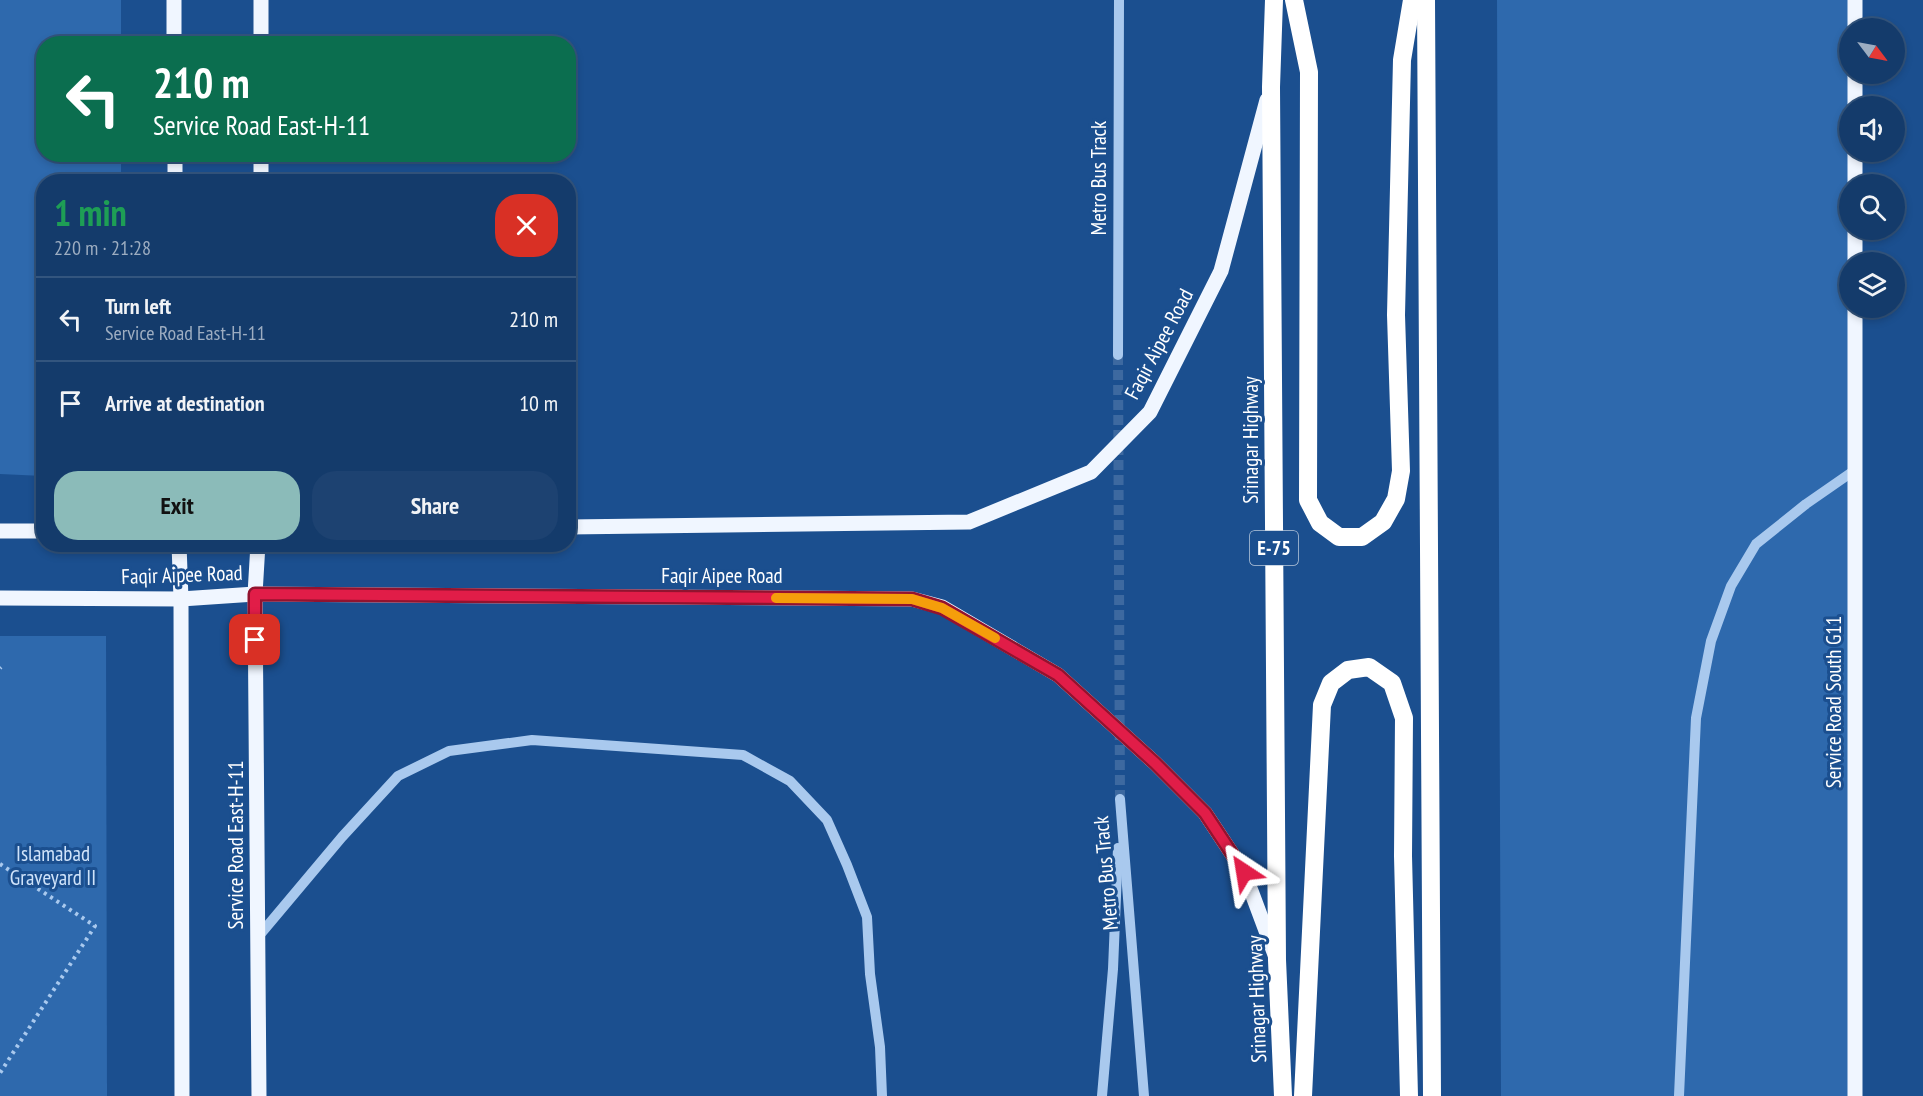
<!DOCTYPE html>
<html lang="en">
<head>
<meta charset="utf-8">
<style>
  :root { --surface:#143b6b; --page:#1d4271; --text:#f1f3f6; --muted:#9dadc1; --line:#33557e; --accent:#8bbbb9 }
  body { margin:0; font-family:"PT Sans Narrow",sans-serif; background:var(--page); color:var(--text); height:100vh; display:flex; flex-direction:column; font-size:22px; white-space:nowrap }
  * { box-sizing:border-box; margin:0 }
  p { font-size:20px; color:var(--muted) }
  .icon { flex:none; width:33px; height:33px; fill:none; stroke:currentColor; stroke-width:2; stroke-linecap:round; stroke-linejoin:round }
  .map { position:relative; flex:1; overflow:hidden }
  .panel { position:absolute; left:36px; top:174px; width:540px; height:378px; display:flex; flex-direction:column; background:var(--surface); border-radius:24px; box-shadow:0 3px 9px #0003,0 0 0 2px var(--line) }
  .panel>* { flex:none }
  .guide { position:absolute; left:36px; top:36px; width:540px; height:126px; border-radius:24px; box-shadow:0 3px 9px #0003,0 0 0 2px var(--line); background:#0b6e4f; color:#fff; overflow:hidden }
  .needle { width:39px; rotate:122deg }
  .fabs { position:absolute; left:1839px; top:18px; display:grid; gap:12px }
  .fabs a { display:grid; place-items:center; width:66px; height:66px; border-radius:50%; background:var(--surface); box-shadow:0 3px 9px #0003,0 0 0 2px var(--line); font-size:30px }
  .pin { position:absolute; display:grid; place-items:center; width:51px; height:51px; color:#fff; margin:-26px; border-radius:12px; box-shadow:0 3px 9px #0006 }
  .me { position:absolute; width:66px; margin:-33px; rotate:327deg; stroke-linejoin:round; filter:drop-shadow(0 0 4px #0008) }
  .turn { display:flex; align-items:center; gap:21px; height:126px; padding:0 18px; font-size:27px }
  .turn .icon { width:78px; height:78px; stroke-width:2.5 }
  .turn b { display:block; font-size:42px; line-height:51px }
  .round { display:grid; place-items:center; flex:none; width:63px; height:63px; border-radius:24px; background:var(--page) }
  .headline { display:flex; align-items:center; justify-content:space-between; height:102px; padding:0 18px }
  h1 { font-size:36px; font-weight:700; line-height:45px; color:#1e9e55 }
  .action { display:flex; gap:12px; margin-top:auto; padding:12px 18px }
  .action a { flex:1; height:69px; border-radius:24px; background:var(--accent); color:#111; font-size:24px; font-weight:700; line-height:69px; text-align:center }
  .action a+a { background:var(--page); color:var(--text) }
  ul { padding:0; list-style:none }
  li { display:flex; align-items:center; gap:18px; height:84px; padding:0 18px; border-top:2px solid var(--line) }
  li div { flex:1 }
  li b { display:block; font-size:22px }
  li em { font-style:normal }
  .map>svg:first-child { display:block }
  .green { fill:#2e69ad }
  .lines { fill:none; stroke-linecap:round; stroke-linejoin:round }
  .minor-tunnel { stroke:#3d69a0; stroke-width:10; stroke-dasharray:10 5; stroke-linecap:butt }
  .path { stroke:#a9c9ee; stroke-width:4; stroke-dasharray:3 4.5; stroke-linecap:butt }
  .minor { stroke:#a9c9ee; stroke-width:10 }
  .major { stroke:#f0f6ff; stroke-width:15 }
  .highway { stroke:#fff; stroke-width:18 }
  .route-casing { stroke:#92132f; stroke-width:15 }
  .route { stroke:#e11d48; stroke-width:10 }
  .slow { stroke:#f59e0b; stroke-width:10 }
  .labels { text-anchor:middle; stroke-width:6; stroke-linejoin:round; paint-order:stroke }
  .shield { fill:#1b4f8f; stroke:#bbcadd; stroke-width:1.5 }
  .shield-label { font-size:20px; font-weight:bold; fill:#fff }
  .street-label { font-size:21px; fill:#fff; stroke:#1b4f8f }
  .park-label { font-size:21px; fill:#cfe3fa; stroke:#1b4f8f }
</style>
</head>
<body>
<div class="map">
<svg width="1923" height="1096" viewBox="0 0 1923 1096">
  <rect width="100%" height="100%" fill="#1b4f8f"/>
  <g class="green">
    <polygon points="0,0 121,0 121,43 44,44 44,154 121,155 121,181 44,182 43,476 0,474"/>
    <polygon points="1497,0 1851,0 1850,308 1855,1096 1501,1096"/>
    <polygon points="0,636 106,636 107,1096 0,1096"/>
  </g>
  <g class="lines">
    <polyline class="minor-tunnel" points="1118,355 1120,799"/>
    <g class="path">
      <polyline points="0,668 1,667"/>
      <polyline points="0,864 95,926 0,1073"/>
    </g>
    <g class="minor">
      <polyline points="1118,355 1119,0"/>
      <polyline points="1120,799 1144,1096"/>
      <polyline points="258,937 342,837 398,776 449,751 532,740 743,755 790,781 827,820 847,865 867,917 870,974 880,1047 882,1096"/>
      <polyline points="1102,1096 1113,969 1118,848"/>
      <polyline points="1679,1096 1696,718 1711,641 1731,586 1756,544 1806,504 1855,470"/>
    </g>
    <g class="major">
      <polyline points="174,0 174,44"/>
      <polyline points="1855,0 1855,28"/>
      <polyline points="261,44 261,0"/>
      <polyline points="1855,74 1855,106"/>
      <polyline points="1855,152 1855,184"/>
      <polyline points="175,154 175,182"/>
      <polyline points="261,182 261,154"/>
      <polyline points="1855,230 1855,262"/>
      <polyline points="1855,308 1855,1096"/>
      <polyline points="568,527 969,522 1091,472 1150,412 1221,271 1267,100"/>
      <polyline points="0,531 44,531"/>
      <polyline points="179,544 181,599 182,1096"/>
      <polyline points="258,544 255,594 259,1096"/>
      <polyline points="0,598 181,599 255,594 912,599 942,607 1058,675 1155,763 1205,813 1244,872 1275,955"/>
    </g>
    <g class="highway">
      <polyline points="1274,0 1271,87 1277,960 1283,1096"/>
      <polyline points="1294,0 1309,72 1308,500 1320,523 1339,537 1362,537 1383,522 1396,499 1401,471 1396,315 1402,60 1412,0"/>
      <polyline points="1426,0 1432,1096"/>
      <polyline points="1303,1096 1322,705 1331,683 1348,670 1369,667 1392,683 1404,718 1403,856 1409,1096"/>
    </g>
  </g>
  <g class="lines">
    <defs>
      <polyline id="route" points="255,640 255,594 912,599 942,608 1058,675 1155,763 1205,813 1244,872"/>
    </defs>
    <use href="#route" class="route-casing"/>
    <use href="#route" class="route"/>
    <polyline class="slow" points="776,598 912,599 942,608 995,638"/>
  </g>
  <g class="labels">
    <rect class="shield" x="1250" y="531" width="48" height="34" rx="4.5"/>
    <g class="shield-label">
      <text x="1274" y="555">E-75</text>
    </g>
    <g class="street-label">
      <text transform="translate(1099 178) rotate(-90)" y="7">Metro Bus Track</text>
      <text transform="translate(1159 344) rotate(-62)" y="7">Faqir Aipee Road</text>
      <text transform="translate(1251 440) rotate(-90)" y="7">Srinagar Highway</text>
      <text transform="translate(182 575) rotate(-2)" y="7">Faqir Aipee Road</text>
      <text x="722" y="583">Faqir Aipee Road</text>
      <text transform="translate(1834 702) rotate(-90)" y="7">Service Road South G11</text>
      <text transform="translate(236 845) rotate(-90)" y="7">Service Road East-H-11</text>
      <text transform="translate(1106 873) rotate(-95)" y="7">Metro Bus Track</text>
      <text transform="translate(1257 999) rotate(-92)" y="7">Srinagar Highway</text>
    </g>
    <g class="park-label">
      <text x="53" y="861">Islamabad<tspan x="53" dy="24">Graveyard II</tspan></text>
    </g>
  </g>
</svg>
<div class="fabs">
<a><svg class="needle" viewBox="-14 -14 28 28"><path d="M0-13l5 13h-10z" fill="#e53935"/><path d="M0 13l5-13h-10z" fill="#9dadc1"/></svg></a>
<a><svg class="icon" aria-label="sound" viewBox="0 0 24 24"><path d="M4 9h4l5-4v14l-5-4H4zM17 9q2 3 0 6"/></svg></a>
<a><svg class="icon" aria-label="search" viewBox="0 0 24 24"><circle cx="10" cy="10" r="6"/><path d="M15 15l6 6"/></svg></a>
<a><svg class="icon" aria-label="layers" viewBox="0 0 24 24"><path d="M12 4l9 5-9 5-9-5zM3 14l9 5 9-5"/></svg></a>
</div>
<div class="pin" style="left:255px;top:640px;background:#d93025"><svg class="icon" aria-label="arrive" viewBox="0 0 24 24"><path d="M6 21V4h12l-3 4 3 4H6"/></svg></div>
<svg class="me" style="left:1244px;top:872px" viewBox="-20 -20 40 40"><path d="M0-17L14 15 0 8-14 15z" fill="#e11d48" stroke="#fff" stroke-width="4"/></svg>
<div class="guide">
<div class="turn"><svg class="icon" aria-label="left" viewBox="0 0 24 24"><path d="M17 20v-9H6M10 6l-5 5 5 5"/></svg><div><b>210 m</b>Service Road East-H-11</div></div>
</div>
<section class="panel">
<div class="headline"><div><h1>1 min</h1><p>220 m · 21:28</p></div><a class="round" style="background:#d93025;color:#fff"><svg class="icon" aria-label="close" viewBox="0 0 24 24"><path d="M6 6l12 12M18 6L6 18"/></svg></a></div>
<ul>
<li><svg class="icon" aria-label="left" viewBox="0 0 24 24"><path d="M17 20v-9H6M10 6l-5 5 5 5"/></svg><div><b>Turn left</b><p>Service Road East-H-11</p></div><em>210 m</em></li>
<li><svg class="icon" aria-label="arrive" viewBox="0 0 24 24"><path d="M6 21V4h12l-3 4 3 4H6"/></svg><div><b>Arrive at destination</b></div><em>10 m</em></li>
</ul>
<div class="action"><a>Exit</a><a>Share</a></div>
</section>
</div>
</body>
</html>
